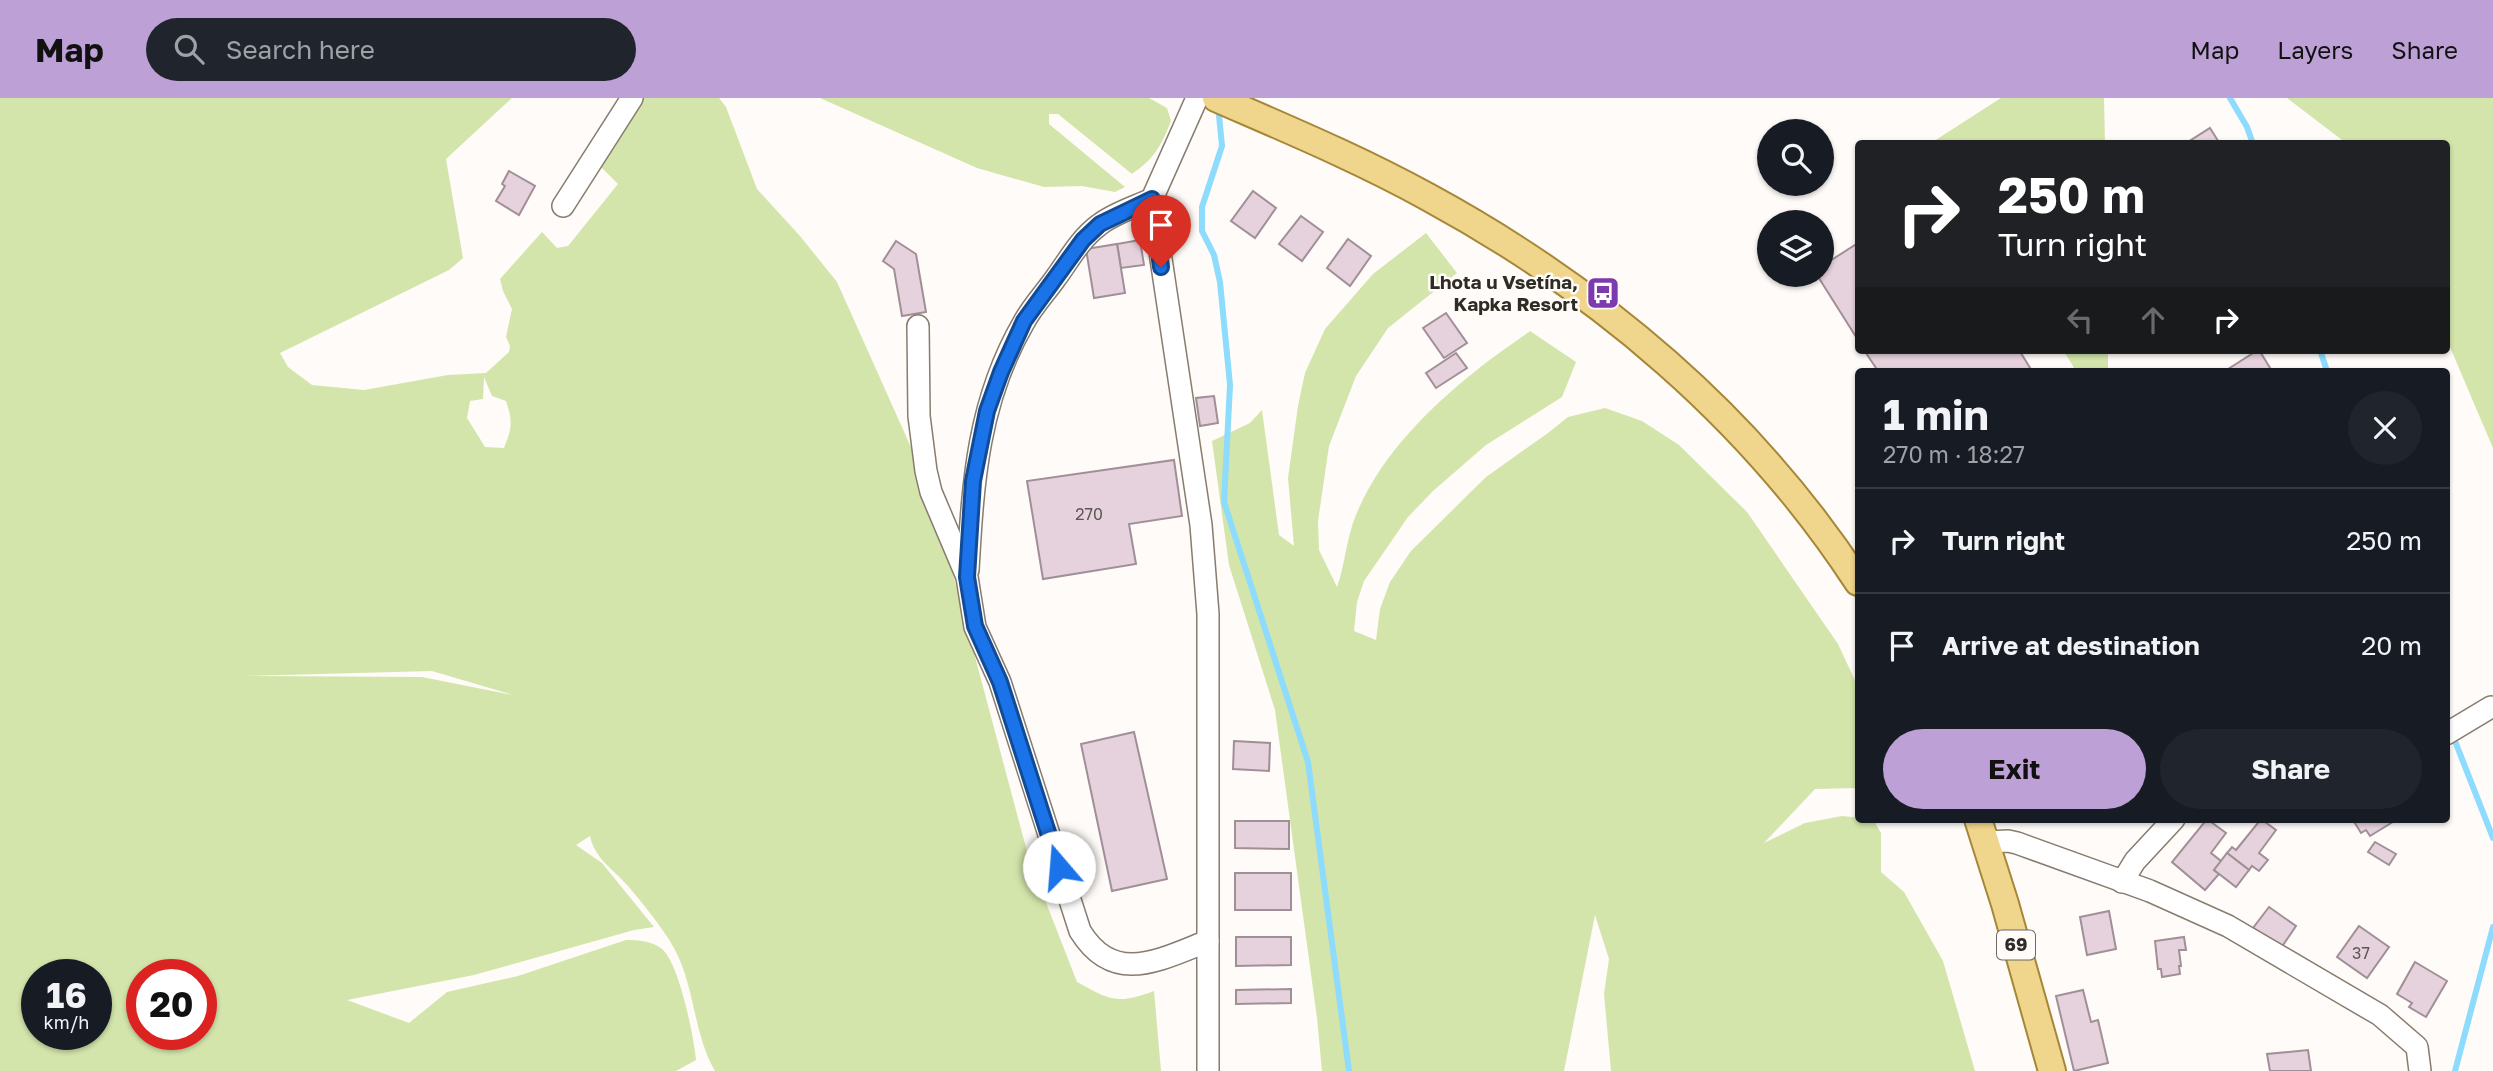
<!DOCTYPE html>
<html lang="en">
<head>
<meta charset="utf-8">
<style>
  :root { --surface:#171b24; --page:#20242c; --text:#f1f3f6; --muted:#9ea1a6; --line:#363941; --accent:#bda0d6 }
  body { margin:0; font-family:"Golos Text",sans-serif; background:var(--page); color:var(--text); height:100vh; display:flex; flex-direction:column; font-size:26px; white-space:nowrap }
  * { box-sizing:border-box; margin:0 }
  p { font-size:23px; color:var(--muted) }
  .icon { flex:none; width:38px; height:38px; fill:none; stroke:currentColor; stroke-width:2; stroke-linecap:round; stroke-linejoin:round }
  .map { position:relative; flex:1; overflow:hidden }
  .panel { position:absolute; left:1855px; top:270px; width:595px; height:455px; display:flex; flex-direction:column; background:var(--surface); border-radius:7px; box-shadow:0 2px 5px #0004 }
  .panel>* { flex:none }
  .banner { position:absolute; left:1855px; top:42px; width:595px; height:214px; border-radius:7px; box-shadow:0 2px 5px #0004; background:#202124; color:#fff; overflow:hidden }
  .tools { position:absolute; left:1757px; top:21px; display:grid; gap:14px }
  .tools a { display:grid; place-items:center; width:77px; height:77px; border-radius:50%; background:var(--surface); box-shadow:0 2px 5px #0004; font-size:35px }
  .speed { position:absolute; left:21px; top:861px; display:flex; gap:14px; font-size:35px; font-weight:700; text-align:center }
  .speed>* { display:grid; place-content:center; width:91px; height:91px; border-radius:50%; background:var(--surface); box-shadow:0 2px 5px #0004; line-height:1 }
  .speed small { font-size:18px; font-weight:400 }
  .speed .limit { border:10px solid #d22; background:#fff; color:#111 }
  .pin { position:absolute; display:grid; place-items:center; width:60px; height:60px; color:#fff; margin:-72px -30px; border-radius:50% 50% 50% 0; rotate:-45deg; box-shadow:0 0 7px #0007 }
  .pin .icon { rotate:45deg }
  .me { position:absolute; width:77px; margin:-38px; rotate:342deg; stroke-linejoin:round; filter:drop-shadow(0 0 5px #0008) }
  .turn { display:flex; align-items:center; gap:24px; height:147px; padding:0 28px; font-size:32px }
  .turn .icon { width:91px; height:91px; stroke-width:2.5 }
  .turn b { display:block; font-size:49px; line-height:60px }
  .lanes { display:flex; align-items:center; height:66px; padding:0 28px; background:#0003; justify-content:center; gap:35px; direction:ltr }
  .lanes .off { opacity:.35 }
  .round { display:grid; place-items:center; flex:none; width:74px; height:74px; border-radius:37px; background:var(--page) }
  .summary { display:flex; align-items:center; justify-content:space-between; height:119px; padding:0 28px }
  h1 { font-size:42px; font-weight:700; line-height:52px }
  .button { display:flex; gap:14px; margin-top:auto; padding:14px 28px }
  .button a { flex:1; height:80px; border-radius:42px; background:var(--accent); color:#111; font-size:28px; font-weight:700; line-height:80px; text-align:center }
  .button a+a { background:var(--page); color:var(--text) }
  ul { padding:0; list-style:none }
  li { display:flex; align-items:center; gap:21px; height:105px; padding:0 28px; border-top:2px solid var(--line) }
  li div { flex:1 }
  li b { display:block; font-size:26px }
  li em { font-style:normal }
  header { display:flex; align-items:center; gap:42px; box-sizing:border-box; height:98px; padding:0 35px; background:var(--accent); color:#111 }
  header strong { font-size:33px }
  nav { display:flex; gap:38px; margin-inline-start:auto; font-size:24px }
  .search { width:490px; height:63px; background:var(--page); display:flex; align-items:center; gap:18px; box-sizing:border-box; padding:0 24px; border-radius:38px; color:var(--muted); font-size:26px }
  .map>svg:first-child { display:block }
  .green { fill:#d3e5ab; fill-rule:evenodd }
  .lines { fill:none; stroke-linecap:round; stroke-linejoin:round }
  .stream { stroke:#8ddbfd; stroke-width:6 }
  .building { fill:#e6d2dc; stroke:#a18f98; stroke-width:2 }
  .minor-casing { stroke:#877c6e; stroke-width:24 }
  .major-casing { stroke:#a68737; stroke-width:30 }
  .minor { stroke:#fff; stroke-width:21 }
  .major { stroke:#f0d58d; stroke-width:26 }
  .route-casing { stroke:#114b97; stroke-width:18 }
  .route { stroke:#1a73e8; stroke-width:12 }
  .labels { text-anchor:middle; stroke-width:5; stroke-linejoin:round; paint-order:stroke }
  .number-label { font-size:16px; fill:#5d5553 }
  .shield { fill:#fefbf8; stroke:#6d6964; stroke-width:2 }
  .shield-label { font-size:18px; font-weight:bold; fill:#2f2b25 }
  .poi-label { font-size:19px; font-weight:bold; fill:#2f2b25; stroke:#fefbf8; text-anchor:end }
</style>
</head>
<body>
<header>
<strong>Map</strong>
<div class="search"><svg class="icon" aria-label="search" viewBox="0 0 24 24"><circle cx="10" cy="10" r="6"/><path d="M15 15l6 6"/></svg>Search here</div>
<nav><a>Map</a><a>Layers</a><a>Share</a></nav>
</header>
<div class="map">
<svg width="2493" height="973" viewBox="0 0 2493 973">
  <rect width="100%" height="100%" fill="#fefbf8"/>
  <g class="green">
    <path d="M0,0h512l-66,61 17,99 -14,12 -169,83 8,14 24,18 52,5 84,-15 38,-2 23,-21 1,-6 -4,-9 6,-28 -9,-18 -3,-12 42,-47 15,16 11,-2 50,-62 -19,-19 41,-67h79l7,9 31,82 43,47 37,46 94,210 98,367 48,123c33,18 40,23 77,9l7,80h-446c-22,-38 -20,-85 -41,-123 -12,-21 -30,-43 -46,-62 -15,-17 -33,-27 -38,-50l-14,9 26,18 52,64 -20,3 -160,45 -127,25 62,23 38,-31 71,-16 108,-36c13,0 26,1 36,9 17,14 32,88 34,111l-20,11h-676zM484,279l8,19 14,5c7,21 6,27 -2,47l-19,-1 -18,-29 3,-17 13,-2zM432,573l81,24 -91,-18 -177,-1zM37,877h59v59h-59zM142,877h59v59h-59z"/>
    <path d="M820,0h329l18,10 4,13c-10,25 -16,37 -39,53l-74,-60h-9v10l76,63 -10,5 -33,-6 -38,1 -67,-19z"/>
    <polygon points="2001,0 2104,0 2105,45 1931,45"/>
    <polygon points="2287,0 2493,0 2493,350 2447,242 2446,46 2346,45"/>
    <path d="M1426,135l31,40 -69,55 -32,48 -27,70 -11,75 1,29 18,37c8,-22 9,-48 19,-72 24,-59 73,-107 122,-146 17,-14 35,-25 52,-38l46,31 -14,35 -76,48 -53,46 -25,26 -44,64 -7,21 -3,29 22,9 4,-31 10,-27 21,-31 75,-74 62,-44 20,-16 37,-9 37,13 37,24 68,67 91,132 20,43v101l-43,1 -51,54 41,-20 37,-7 31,3 8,14v39l23,20 39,69 32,110h-364l-7,-77 5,-35 -14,-44 -31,156h-242l-5,-53 -42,-308 -46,-145 -17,-124 38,-18 12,-13 17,125 15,11 -6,-68 10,-72 7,-33 20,-44 48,-55z"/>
    <polygon points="2063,252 2108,252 2108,273 2076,273"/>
  </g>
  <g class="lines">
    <g class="stream">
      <polyline points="2230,0 2247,29 2253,46"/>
      <polyline points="1218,7 1222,48 1202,109 1202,133 1214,157 1220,184 1230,287 1224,404 1308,664 1349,973"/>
      <polyline points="2320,252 2327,273"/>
      <polyline points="2453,638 2493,740"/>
      <polyline points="2455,973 2493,829"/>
    </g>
  </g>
  <g class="building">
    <polygon points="2210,30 2220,46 2190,46 2188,44"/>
    <polygon points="509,73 535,88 519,117 496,103 505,88 502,86"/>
    <polygon points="1253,93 1276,110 1255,140 1231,123"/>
    <polygon points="1301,118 1323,134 1302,163 1279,146"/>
    <polygon points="1348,141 1371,158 1350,188 1327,170"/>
    <polygon points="1140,142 1144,167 1121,170 1117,146"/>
    <polygon points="896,143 916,156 926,214 902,218 894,171 883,163"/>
    <polygon points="1858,145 1858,242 1817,177 1822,177 1822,168"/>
    <polygon points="1117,146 1125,195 1094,200 1086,151"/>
    <polygon points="1446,215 1467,245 1444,260 1423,230"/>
    <polygon points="1864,252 2019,252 2032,273 1878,273"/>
    <polygon points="2259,252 2272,273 2225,273 2258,252"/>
    <polygon points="1456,255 1467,270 1436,290 1426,275"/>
    <polygon points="1214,298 1218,325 1200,328 1196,300"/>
    <polygon points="1174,362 1182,418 1129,426 1136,466 1043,481 1027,383"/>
    <polygon points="1134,634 1167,781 1112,793 1081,646"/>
    <polygon points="1234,643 1270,645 1269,673 1233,671"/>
    <polygon points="2207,721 2226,735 2211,755 2221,763 2214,772 2219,776 2205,792 2172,764"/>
    <polygon points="2261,721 2276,732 2259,755 2268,762 2259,773 2252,768 2249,772 2227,755 2232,749 2236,752"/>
    <polygon points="2355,721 2396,721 2396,722 2370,738 2366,732 2361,735 2353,722"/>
    <polygon points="1235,723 1289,723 1289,751 1235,750"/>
    <polygon points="2375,744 2396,756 2389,767 2368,754"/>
    <polygon points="2227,755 2249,772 2236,789 2214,772"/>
    <rect x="1235" y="775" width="56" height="37"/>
    <polygon points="2269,809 2296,828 2281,850 2253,830"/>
    <polygon points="2109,813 2116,851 2087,857 2080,819"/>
    <polygon points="2359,828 2389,849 2367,880 2337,859"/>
    <polygon points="1236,839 1291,839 1291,867 1236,868"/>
    <polygon points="2184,839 2186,852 2179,852 2181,868 2179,868 2180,876 2162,879 2161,871 2158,871 2155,843"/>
    <polygon points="2415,864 2447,883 2426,919 2409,909 2412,905 2397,896"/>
    <polygon points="1291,891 1291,905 1236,906 1236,892"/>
    <polygon points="2083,892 2091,924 2098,922 2108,965 2074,973 2056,898"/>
    <polygon points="2308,952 2311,973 2270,973 2267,956"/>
  </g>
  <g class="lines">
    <defs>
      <g id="minor">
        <polyline points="1197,0 1152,101 1201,427 1208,516 1208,973"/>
        <polyline points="563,108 632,0"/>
        <path d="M918,228l1,90 7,55 5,21 36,85 8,50 25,55 80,249c34,55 79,29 128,10"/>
        <path d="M968,472c5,-89 10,-169 56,-248 8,-15 21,-29 31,-43 14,-19 25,-40 44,-54 15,-12 36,-18 53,-26"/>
        <polyline points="2446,636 2491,609"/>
        <polyline points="1986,744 2008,743 2017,745 2150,793 2228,828 2380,917 2417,949 2420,973"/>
        <polyline points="2122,784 2135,763 2174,721"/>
      </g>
      <g id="major">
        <path d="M1216,0c71,31 143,61 212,99 171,93 323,221 430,385"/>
        <polyline points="1978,721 2005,806 2052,973"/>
      </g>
    </defs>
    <use href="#minor" class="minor-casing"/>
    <use href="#major" class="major-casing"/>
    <use href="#minor" class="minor"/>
    <use href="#major" class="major"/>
  </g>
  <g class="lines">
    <defs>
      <polyline id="route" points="1059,769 1000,584 975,528 967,479 973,383 987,313 1001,274 1024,223 1083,142 1100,126 1152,101 1161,169"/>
    </defs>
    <use href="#route" class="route-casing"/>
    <use href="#route" class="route"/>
  </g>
  <defs>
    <symbol id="bus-square" viewBox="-11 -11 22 22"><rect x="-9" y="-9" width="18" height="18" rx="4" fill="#7d3aae" stroke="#fefbf8"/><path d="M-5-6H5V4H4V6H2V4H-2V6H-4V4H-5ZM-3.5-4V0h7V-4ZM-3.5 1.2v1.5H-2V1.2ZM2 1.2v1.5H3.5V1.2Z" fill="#fff"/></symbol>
  </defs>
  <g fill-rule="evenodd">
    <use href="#bus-square" x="1584" y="176" width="38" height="38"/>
  </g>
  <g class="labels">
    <g class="number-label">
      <text x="1089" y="422">270</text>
      <text x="2361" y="861">37</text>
    </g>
    <rect class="shield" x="1997" y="832.5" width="38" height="29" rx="5"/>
    <g class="shield-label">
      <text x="2016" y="853">69</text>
    </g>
    <g class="poi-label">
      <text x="1578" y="191">Lhota u Vsetína,<tspan x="1578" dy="22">Kapka Resort</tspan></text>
    </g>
  </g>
</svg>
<div class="tools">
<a><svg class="icon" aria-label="search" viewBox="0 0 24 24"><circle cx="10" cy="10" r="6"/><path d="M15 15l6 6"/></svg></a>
<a><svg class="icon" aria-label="layers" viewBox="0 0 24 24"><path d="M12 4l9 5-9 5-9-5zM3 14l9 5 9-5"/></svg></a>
</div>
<div class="speed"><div>16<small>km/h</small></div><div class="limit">20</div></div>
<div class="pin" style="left:1161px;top:169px;background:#d93025"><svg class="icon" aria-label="arrive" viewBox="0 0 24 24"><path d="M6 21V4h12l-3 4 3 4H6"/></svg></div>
<svg class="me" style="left:1059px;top:769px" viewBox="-20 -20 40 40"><circle r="19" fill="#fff"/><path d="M0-13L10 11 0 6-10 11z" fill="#1a73e8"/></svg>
<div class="banner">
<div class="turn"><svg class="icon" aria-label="right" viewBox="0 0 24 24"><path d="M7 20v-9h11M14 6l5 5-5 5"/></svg><div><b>250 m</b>Turn right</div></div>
<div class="lanes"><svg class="icon off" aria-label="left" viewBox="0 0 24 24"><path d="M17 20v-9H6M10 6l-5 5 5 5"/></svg><svg class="icon off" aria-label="ahead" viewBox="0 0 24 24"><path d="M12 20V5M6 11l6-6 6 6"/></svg><svg class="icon" aria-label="right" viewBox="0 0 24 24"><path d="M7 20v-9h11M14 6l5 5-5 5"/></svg></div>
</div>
<section class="panel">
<div class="summary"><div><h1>1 min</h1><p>270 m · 18:27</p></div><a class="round"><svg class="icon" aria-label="close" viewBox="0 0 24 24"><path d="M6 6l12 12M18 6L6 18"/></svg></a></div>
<ul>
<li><svg class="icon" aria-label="right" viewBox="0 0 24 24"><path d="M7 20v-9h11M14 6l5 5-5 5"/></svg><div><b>Turn right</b></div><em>250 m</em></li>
<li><svg class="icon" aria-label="arrive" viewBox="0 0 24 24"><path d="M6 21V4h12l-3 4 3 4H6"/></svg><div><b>Arrive at destination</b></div><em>20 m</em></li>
</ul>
<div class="button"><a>Exit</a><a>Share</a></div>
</section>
</div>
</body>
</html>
